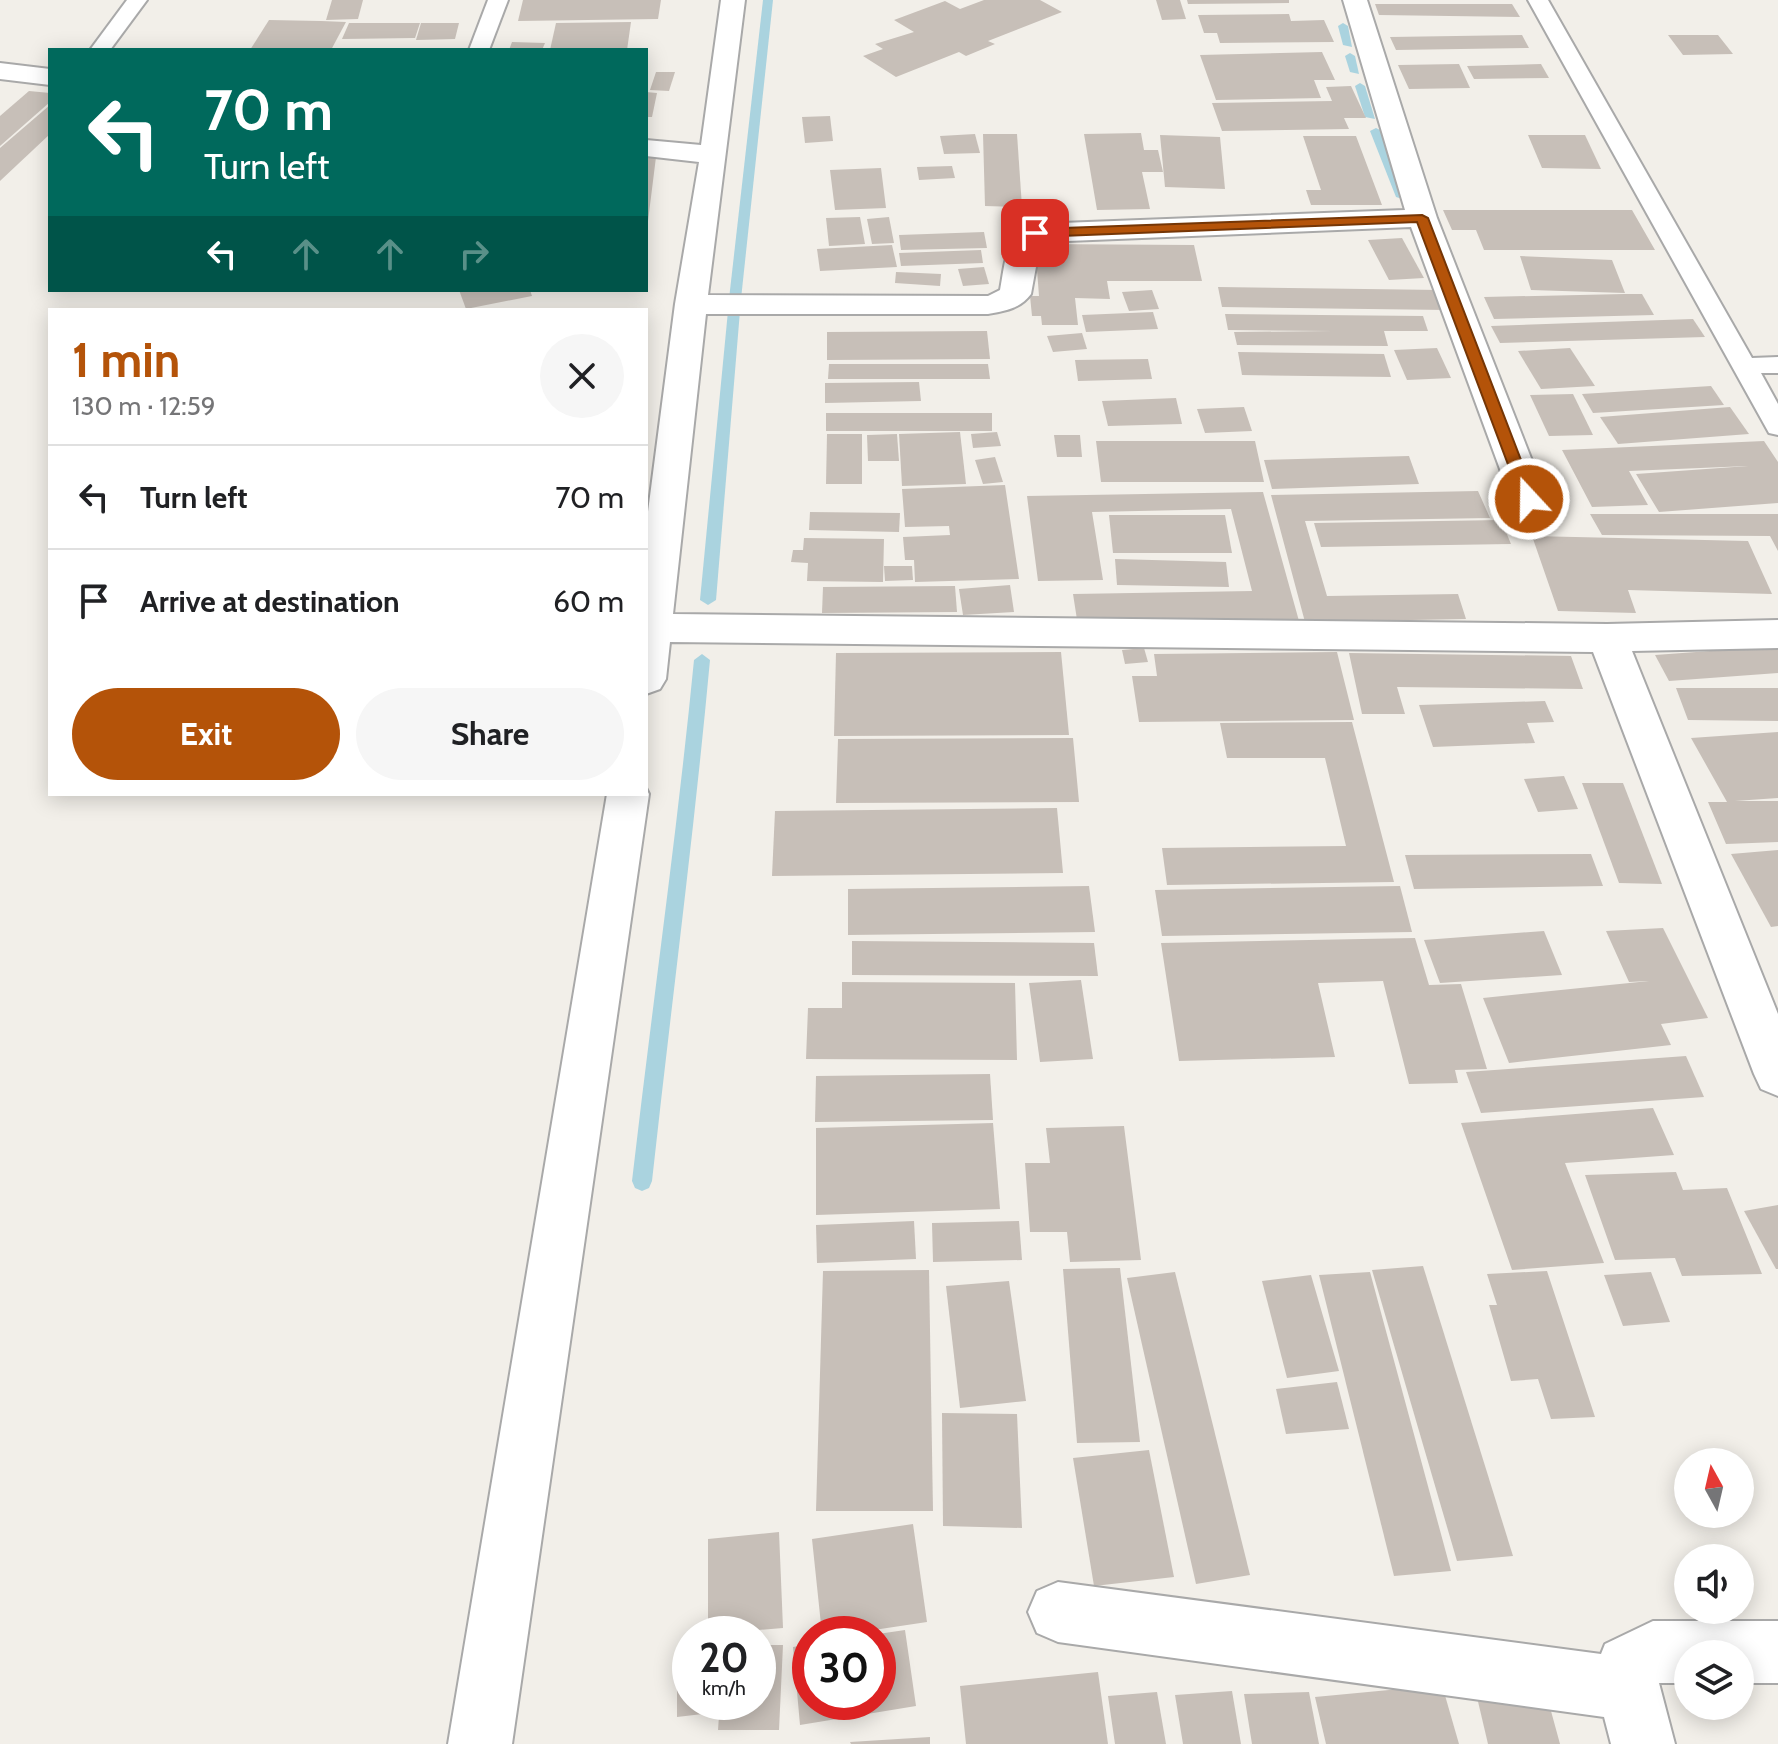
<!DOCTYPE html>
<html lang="en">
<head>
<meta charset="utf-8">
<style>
  :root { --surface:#fff; --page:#f6f6f6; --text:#202124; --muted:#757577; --line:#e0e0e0; --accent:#b45309 }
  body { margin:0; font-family:Cabin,sans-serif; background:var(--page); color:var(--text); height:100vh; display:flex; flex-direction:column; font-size:30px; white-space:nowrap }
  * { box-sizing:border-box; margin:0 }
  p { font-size:26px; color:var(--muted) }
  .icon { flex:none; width:44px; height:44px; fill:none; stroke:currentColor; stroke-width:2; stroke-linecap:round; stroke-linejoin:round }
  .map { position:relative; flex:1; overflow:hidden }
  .panel { position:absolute; left:48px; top:308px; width:600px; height:488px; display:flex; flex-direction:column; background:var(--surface); border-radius:0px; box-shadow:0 4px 20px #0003 }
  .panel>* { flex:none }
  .top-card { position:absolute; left:48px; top:48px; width:600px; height:244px; border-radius:0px; box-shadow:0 4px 20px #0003; background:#00695c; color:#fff; overflow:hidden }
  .needle { width:52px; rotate:352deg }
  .tools { position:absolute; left:1674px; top:1448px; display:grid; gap:16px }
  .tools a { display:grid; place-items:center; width:80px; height:80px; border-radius:50%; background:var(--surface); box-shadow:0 4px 20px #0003; font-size:40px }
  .speed { position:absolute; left:672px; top:1616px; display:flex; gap:16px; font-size:40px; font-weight:700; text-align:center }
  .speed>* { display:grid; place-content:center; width:104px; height:104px; border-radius:50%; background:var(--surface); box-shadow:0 4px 20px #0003; line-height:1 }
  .speed small { font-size:20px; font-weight:400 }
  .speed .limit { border:12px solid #d22; background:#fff; color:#111 }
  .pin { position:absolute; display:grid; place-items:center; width:68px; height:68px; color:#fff; margin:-34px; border-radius:16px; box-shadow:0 4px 12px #0006 }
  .me { position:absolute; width:88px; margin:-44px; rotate:339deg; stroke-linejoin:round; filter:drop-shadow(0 0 6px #0008) }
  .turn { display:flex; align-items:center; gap:28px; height:168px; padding:0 24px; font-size:36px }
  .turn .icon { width:104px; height:104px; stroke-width:2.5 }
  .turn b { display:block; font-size:56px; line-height:68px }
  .lanes { display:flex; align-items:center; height:76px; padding:0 24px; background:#0003; justify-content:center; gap:40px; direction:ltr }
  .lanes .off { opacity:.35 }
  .round { display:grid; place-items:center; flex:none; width:84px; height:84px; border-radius:42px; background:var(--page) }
  .overview { display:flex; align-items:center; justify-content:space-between; height:136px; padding:0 24px }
  h1 { font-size:48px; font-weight:700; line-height:60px; color:var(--accent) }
  .primary-button { display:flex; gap:16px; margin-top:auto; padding:16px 24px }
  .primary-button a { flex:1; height:92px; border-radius:48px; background:var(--accent); color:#fff; font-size:32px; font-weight:700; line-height:92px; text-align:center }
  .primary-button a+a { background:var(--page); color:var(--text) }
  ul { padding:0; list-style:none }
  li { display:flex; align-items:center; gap:24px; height:104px; padding:0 24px; border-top:2px solid var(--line) }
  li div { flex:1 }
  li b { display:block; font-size:30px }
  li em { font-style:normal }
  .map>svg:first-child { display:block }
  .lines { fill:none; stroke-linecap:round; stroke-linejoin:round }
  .stream { fill:#aad3df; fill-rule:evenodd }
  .building { fill:#c7bfb8 }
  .lane-casing { stroke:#a9a9a9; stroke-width:4 }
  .street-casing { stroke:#a9a9a9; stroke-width:4 }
  .lane { fill:#fff; fill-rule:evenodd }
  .street { fill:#fff; fill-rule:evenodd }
  .route { fill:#b45309; stroke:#753606; stroke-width:2 }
</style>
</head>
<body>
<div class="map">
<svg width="1778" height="1744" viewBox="0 0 1778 1744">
  <rect width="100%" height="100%" fill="#f2efe9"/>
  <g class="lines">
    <g class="stream">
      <polygon points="763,0 773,0 741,299 735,303 729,299"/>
      <polygon points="1343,23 1348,26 1352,47 1343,45 1338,26"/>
      <polygon points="1350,53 1355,56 1359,74 1350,72 1345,56"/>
      <polygon points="1360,83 1365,86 1375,119 1365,117 1355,86"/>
      <polygon points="1376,128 1382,131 1408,197 1406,200 1396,197 1370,131"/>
      <polygon points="734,307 740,311 716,600 708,605 700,600 728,311"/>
      <path d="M702,654l8,6c-16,174 -39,347 -58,521l-3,7 -7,3 -7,-3 -3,-7c20,-174 45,-347 62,-521z"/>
    </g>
  </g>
  <g class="building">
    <polygon points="332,0 363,0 358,19 326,20"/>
    <polygon points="523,0 661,0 658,19 518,21"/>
    <polygon points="984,0 1040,0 1062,12 988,41 995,44 966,56 959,52 896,77 863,56 883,49 875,44 914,32 894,20 945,1 960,9"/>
    <polygon points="1156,0 1180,0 1186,19 1162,20"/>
    <polygon points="1187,0 1289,0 1289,3 1188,4"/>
    <polygon points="1375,4 1512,4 1520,17 1379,15"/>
    <polygon points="1289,14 1291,21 1324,20 1334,42 1220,43 1217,33 1204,33 1198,15"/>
    <polygon points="269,20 321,21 346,22 331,50 250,50"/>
    <polygon points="631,22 627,50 550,50 556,23"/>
    <polygon points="349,23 420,23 415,38 342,39"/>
    <polygon points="421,23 459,23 455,39 416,40"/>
    <polygon points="1522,35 1529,48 1396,50 1390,37"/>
    <polygon points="1668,35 1718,35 1733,54 1683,55"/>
    <polygon points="512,42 545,43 542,50 509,50"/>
    <polygon points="1322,52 1335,80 1314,80 1321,98 1216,100 1200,55"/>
    <polygon points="1459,64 1470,88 1409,89 1398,65"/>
    <polygon points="1541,64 1549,78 1474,79 1467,66"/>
    <polygon points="656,72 675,72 669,91 650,90"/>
    <polygon points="1351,86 1366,118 1344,118 1349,129 1222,131 1212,103 1332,101 1326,87"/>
    <polygon points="29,91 50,93 50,102 0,146 0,116"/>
    <polygon points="646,92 657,93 652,117 646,117"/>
    <polygon points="50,105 50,134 0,181 0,148"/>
    <polygon points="830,116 833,141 805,143 802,117"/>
    <polygon points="1141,133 1144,150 1158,150 1163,172 1142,172 1150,209 1097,210 1084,134"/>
    <polygon points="975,134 980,153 944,154 940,136"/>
    <polygon points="983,134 1017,134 1022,207 985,206"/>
    <polygon points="1160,135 1220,137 1225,189 1165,187"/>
    <polygon points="1528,135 1585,135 1601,169 1542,168"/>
    <polygon points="1303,136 1356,136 1382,205 1311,205 1306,190 1321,190"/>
    <polygon points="646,157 656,157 648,221 646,221"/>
    <polygon points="952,166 955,178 919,180 917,167"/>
    <polygon points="881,168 886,208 835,210 830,170"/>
    <polygon points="1443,210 1632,210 1655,250 1484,250 1476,230 1452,230"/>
    <polygon points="860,217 865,244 829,246 826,218"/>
    <polygon points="889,217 894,243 872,244 867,219"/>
    <polygon points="984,232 987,248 901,250 899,235"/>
    <polygon points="1402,238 1424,278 1389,280 1368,240"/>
    <polygon points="1035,244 1194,245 1202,281 1107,281 1110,299 1075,298 1078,325 1042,325 1041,316 1032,316 1030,296 1039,296"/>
    <polygon points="892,245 897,267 820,271 817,249"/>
    <polygon points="981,250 983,263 901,266 899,253"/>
    <polygon points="1520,256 1612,260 1625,293 1531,290"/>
    <polygon points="984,267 989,284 963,286 958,269"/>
    <polygon points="896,272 941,274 940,286 895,283"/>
    <polygon points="1218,287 1440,290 1447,310 1222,307"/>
    <polygon points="459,290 530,290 532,296 466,309"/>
    <polygon points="1152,290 1159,309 1129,311 1122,292"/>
    <polygon points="1624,294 1642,294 1654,315 1494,319 1484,297"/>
    <polygon points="1153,312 1158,329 1086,332 1082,315"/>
    <polygon points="1225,314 1423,316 1428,331 1384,331 1388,346 1237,345 1234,332 1333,331 1228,330"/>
    <polygon points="1693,319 1705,337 1500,343 1491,326"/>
    <polygon points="987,331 990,359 827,360 827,332"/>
    <polygon points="1082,333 1087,349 1053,352 1047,336"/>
    <polygon points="1437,348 1451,378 1407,380 1394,350"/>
    <polygon points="1570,348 1595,386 1541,389 1518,351"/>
    <polygon points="1238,352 1384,354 1391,377 1242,375"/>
    <polygon points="1148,359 1152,379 1078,381 1075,360"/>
    <polygon points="829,364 988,364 990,379 828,379"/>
    <polygon points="919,382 921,401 825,403 825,383"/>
    <polygon points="1711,386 1724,405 1593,413 1582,394"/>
    <polygon points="1573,394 1593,435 1549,436 1530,395"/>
    <polygon points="1176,398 1182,424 1108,426 1102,401"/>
    <polygon points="1244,407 1252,431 1205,433 1197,409"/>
    <polygon points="1730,407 1749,434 1618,444 1600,417"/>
    <rect x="826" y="413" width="166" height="18"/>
    <polygon points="960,432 966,484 902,486 899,434"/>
    <polygon points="997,432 1001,446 973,448 971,434"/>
    <polygon points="827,434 862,434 862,484 826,484"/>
    <polygon points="897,434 899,461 868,461 867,435"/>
    <polygon points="1054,435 1080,435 1082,457 1057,457"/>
    <polygon points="1096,441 1255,441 1264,482 1101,482"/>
    <polygon points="1764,441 1778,462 1778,503 1659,512 1636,474 1748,466 1629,471 1648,505 1592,507 1562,450"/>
    <polygon points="1409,456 1419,484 1272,489 1264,460"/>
    <polygon points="995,457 1003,482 983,484 975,460"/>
    <polygon points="1005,485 1019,579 915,582 914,560 905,560 903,537 950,535 949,526 905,527 902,489"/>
    <polygon points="1478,491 1490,518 1305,521 1327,596 1458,594 1466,619 1305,622 1271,495"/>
    <polygon points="1263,492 1299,621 1078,626 1073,594 1252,591 1231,509 1092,512 1103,580 1038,581 1027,496"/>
    <polygon points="810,512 900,513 899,532 809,530"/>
    <polygon points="1590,514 1778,514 1778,551 1770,536 1602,535"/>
    <polygon points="1109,515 1225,515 1232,553 1113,553"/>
    <polygon points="1501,520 1511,544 1321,547 1314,523"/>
    <polygon points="1532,536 1748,541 1772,594 1628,590 1636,613 1558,611"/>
    <polygon points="804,538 884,539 883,582 807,581 808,563 791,562 793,550 803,550"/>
    <polygon points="1115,559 1226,562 1229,587 1117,585"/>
    <polygon points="884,566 912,566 913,580 885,581"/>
    <polygon points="1010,585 1014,612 963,615 959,589"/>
    <polygon points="955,586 957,612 822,613 823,587"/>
    <polygon points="1778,646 1778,673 1669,681 1655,655"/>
    <polygon points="1144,648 1148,662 1125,664 1122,650"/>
    <polygon points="1061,652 1069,735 834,736 836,653"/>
    <polygon points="1337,652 1354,720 1139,722 1132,676 1157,676 1154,654"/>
    <polygon points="1349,653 1571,656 1583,689 1397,687 1405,714 1362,714"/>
    <polygon points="1676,688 1778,688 1778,721 1688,720"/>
    <polygon points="1545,701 1554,722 1527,723 1535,743 1433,747 1419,705"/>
    <polygon points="1352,722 1394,882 1167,885 1162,848 1346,846 1325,758 1227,758 1220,723"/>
    <polygon points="1778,732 1778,798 1735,801 1778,801 1778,842 1726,844 1708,802 1727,802 1691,738"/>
    <polygon points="1073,738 1079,802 836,803 838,739"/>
    <polygon points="1564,776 1578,809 1538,812 1524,779"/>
    <polygon points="1582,783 1623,783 1662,884 1619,883"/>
    <polygon points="1057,808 1063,873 772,876 775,811"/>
    <polygon points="1778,850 1778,926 1771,927 1731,854"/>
    <polygon points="1591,854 1603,886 1414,889 1405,855"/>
    <polygon points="1089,886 1095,932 848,935 848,889"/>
    <polygon points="1400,886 1412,932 1162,936 1155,890"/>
    <polygon points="1663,928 1708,1018 1661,1024 1671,1045 1509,1063 1483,998 1649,981 1629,982 1606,931"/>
    <polygon points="1544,931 1562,975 1440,983 1424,940"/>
    <polygon points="1415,938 1429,985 1461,984 1487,1069 1455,1070 1458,1083 1409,1084 1383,981 1318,983 1335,1057 1179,1061 1161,943"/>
    <polygon points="852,941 1094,943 1098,976 852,975"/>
    <polygon points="1081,980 1093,1059 1040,1062 1029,983"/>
    <polygon points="842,982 1015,983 1017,1060 806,1059 808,1008 842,1008"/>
    <polygon points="1686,1056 1704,1097 1481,1113 1466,1072"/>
    <polygon points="990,1074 993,1120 815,1122 816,1076"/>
    <polygon points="1653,1108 1674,1155 1565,1163 1604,1263 1512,1270 1461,1123"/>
    <polygon points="993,1123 1000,1209 816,1215 816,1128"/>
    <polygon points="1124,1126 1141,1260 1070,1262 1067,1232 1030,1232 1025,1163 1050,1163 1046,1128"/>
    <polygon points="1676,1172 1683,1190 1727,1188 1762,1274 1682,1276 1675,1258 1615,1260 1585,1175"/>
    <polygon points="1778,1205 1778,1269 1776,1269 1744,1211"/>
    <polygon points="914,1221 916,1259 817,1263 816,1225"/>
    <polygon points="1019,1221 1022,1260 933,1262 932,1223"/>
    <polygon points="1423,1266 1513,1556 1457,1561 1372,1270"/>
    <polygon points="1120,1268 1140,1442 1077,1443 1063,1269"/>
    <polygon points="929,1270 933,1511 816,1511 823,1271"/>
    <polygon points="1547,1271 1595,1417 1551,1419 1538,1379 1511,1381 1489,1305 1497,1305 1487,1274"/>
    <polygon points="1175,1272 1250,1575 1196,1584 1127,1278"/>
    <polygon points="1370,1272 1451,1571 1394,1576 1319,1275"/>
    <polygon points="1651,1272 1670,1322 1623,1326 1604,1275"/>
    <polygon points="1311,1275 1339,1371 1287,1378 1262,1281"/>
    <polygon points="1009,1281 1026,1401 960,1408 946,1286"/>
    <polygon points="1337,1382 1349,1429 1286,1434 1276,1389"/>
    <polygon points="942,1413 1017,1414 1022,1528 943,1526"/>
    <polygon points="1149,1450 1174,1577 1094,1586 1073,1458"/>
    <polygon points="913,1524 927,1622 847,1634 822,1634 812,1539"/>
    <polygon points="779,1532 783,1628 708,1634 708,1539"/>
    <polygon points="905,1630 916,1706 800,1725 793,1647 810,1644 810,1702 878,1702 878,1634"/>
    <polygon points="758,1645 783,1645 779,1730 718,1730 720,1702 758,1702"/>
    <polygon points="690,1666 690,1702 712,1702 711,1713 677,1717 677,1667"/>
    <polygon points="1098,1672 1108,1744 966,1744 960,1686"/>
    <polygon points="1442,1685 1459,1744 1326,1744 1315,1697"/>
    <polygon points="1545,1689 1560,1744 1488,1744 1476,1693"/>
    <polygon points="1232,1691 1241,1744 1183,1744 1175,1695"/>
    <polygon points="1157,1692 1166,1744 1115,1744 1108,1696"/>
    <polygon points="1309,1692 1319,1744 1252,1744 1244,1694"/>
    <polygon points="930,1737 930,1744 851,1744 850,1742"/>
  </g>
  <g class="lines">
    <defs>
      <g id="lane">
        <polygon points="127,0 147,0 110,50 90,50"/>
        <polygon points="488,0 508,0 489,50 469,50"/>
        <polygon points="1528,0 1548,0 1752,358 1778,357 1778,373 1761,373 1778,404 1778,435 1769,433"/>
      </g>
      <g id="street">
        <path d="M721,0h24l-37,295 280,1 12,-6c5,-26 5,-58 35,-66l370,-14 -62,-210h24l70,218 110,281 -5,8 -13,4 -13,-4 -5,-8 -100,-272 -368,15 -3,3 -9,49c-11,15 -26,17 -43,20h-282l-33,300 934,10 171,-4v28l-146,3 146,363v82l-17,-7 -7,-15 -161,-422 -923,-10 -4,37 -6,10 -14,5v-167l29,-223 24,-142 -53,-6v-16l55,5z"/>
        <polygon points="0,63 50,69 50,85 0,79"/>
        <polygon points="646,788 649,794 512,1744 448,1744 607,794 646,794"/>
        <polygon points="1058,1582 1601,1654 1605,1644 1653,1621 1778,1621 1778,1683 1740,1683 1740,1654 1688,1654 1688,1683 1659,1683 1675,1744 1611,1744 1604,1717 1058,1642 1037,1633 1028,1612 1037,1591"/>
      </g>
    </defs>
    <use href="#lane" class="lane-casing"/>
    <use href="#street" class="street-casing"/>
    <use href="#lane" class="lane"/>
    <use href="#street" class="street"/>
  </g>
  <polygon class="route" points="1422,215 1428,218 1536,499 1534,503 1524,503 1521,499 1417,222 1035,237 1029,233 1035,229"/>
</svg>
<div class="tools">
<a><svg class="needle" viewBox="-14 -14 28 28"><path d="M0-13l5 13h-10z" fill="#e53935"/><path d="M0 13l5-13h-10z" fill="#757577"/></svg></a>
<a><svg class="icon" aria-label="sound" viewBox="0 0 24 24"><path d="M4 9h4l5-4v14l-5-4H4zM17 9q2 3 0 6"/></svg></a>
<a><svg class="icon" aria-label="layers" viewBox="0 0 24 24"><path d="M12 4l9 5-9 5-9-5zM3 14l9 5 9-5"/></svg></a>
</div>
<div class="speed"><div>20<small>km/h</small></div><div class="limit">30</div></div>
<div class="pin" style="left:1035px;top:233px;background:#d93025"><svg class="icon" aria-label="arrive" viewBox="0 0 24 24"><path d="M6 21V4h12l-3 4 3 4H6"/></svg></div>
<svg class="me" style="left:1529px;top:499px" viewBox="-20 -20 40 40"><circle r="17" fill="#b45309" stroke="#fff" stroke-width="3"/><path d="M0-11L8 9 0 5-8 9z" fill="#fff"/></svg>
<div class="top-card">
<div class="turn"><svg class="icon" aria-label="left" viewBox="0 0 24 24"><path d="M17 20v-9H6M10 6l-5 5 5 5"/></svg><div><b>70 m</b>Turn left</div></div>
<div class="lanes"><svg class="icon" aria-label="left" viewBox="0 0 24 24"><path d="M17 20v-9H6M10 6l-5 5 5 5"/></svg><svg class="icon off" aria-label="ahead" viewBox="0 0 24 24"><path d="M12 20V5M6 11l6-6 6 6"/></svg><svg class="icon off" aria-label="ahead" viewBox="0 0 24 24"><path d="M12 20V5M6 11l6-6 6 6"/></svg><svg class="icon off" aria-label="right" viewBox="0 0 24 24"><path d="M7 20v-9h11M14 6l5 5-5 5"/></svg></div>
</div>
<section class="panel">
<div class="overview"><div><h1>1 min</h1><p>130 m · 12:59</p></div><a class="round"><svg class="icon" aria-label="close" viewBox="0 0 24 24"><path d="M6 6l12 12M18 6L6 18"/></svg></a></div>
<ul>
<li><svg class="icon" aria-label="left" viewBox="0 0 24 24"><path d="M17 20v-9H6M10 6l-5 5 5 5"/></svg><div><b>Turn left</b></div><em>70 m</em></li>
<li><svg class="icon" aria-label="arrive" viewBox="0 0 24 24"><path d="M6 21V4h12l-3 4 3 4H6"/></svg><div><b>Arrive at destination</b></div><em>60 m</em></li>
</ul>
<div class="primary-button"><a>Exit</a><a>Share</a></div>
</section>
</div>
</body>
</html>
